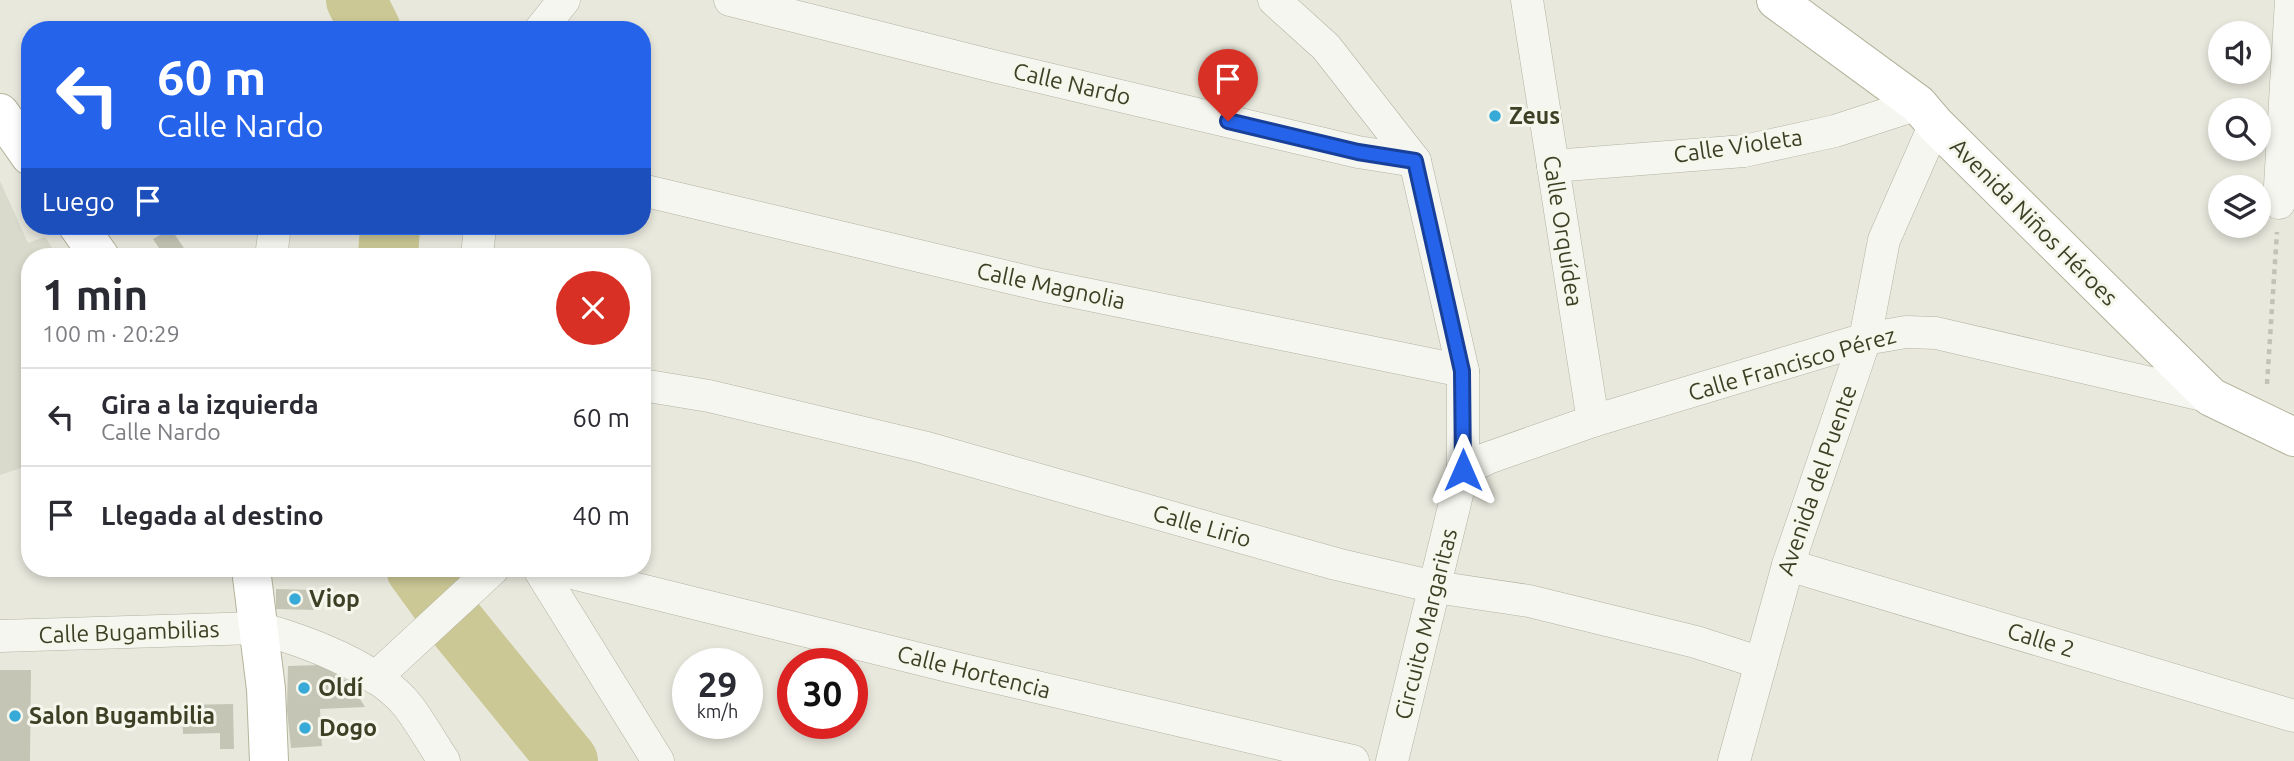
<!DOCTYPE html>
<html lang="es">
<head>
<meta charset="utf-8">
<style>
  :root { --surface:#fff; --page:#f7f7f7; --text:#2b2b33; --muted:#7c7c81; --line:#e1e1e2 }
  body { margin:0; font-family:Ubuntu,sans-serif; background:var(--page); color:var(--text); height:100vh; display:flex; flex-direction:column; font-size:26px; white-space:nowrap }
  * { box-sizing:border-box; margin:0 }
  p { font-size:23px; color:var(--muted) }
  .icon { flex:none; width:38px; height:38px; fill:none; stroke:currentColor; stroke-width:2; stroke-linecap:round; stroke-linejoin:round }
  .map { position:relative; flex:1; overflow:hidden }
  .sheet { position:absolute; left:21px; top:248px; width:630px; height:329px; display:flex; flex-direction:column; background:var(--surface); border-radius:28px; box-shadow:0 4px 10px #0003 }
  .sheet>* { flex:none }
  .hud { position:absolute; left:21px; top:21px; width:630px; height:214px; border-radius:28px; box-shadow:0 4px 10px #0003; background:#2563eb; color:#fff; overflow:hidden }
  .fabs { position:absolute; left:2208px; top:21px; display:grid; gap:14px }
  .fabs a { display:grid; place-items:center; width:63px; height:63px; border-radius:50%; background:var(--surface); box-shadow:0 4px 10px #0003; font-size:35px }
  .speed { position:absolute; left:672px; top:648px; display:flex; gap:14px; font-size:35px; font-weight:700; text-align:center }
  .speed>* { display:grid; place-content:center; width:91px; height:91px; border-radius:50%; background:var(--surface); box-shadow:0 4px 10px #0003; line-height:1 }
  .speed small { font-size:18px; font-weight:400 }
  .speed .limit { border:10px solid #d22; background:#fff; color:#111 }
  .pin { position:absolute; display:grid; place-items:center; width:60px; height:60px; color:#fff; margin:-72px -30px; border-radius:50% 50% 50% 0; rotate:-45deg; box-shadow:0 0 7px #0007 }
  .pin .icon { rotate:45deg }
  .me { position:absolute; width:77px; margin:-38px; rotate:0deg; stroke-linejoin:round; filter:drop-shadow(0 0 5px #0008) }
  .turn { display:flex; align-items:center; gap:24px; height:147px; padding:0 21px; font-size:32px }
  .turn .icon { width:91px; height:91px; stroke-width:2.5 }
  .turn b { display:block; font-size:49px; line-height:60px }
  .then { display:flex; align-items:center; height:66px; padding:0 21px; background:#0003; gap:14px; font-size:26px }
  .round { display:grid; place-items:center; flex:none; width:74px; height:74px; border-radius:37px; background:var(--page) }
  .overview { display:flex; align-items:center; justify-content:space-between; height:119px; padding:0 21px }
  h1 { font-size:42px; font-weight:600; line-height:52px }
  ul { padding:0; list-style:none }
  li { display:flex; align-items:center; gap:21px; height:98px; padding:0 21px; border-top:2px solid var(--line) }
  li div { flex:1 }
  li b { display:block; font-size:26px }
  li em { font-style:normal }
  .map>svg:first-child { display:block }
  .built { fill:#d9dacb }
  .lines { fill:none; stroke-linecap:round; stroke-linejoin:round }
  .river { stroke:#cbc895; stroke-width:60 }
  .building { fill:#c4c5b4 }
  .minor-casing { stroke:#b2b2a2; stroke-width:33 }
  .major-casing { stroke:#b4b49c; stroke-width:40 }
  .path { stroke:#c2c3b7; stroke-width:4.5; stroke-dasharray:5 5; stroke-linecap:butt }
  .minor { stroke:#f6f6f0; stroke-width:32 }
  .major { stroke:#fff; stroke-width:38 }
  .route-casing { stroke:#184099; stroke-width:18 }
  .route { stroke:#2563eb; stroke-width:12 }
  .poi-dot { fill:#38aad7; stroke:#f5f6ec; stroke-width:2.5 }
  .labels { text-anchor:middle; stroke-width:6; stroke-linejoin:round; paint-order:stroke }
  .street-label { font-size:23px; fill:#3e4025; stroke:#f5f6ec }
  .poi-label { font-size:23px; font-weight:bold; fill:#3e4025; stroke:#f5f6ec; text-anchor:start }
</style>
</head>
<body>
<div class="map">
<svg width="2294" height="761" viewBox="0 0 2294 761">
  <rect width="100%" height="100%" fill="#e8e8dd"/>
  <polygon class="built" points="0,181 28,243 45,237 58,257 30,257 30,465 0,475"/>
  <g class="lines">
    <g class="river">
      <polyline points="356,0 371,30"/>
      <polyline points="388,257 390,226"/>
      <polyline points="416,569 453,620 568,761"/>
    </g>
  </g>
  <g class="building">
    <polygon points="171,229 190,257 165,257 153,239"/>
    <polygon points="276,589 314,590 314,610 276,609"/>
    <polygon points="320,665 349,682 365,707 320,709 322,746 291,748 287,710 288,666"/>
    <polygon points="0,670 31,670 30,761 0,761"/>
    <polygon points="233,704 234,749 220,749 220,733 183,734 182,705"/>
  </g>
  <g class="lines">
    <defs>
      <g id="minor">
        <polyline points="730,0 993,66 1358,152 1415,161"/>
        <polyline points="1274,0 1326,47 1415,161 1463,371 1463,470 1392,761"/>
        <polyline points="1527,0 1593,421"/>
        <polyline points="540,30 564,0"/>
        <polyline points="1553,166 1744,151 1835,131 1918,104"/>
        <polyline points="642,190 1041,285 1463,371"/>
        <polyline points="2279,203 2291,0"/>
        <polyline points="271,257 275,226"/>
        <polyline points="477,257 480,226"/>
        <polyline points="642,385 709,396 923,447 1336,564 1435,587 1529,601 1696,642 1761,663"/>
        <polyline points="1463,470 1488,458 1593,421 1865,339 1906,332 1936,333 2211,397"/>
        <polyline points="1788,565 2294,716"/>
        <polyline points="539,569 658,761"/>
        <polyline points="556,569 964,670 1353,761"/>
        <path d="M0,636l259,-8c47,13 118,39 149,78 13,17 24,37 36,55"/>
        <polyline points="375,678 493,569"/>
        <polyline points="1734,761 1788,565 1865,339 1884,240 1935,124"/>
      </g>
      <g id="major">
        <polyline points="1776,0 1918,104 1935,124 2211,397 2294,437"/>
        <polyline points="0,113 30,156"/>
        <polyline points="78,226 100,257"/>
        <polyline points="251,569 266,689 269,761"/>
      </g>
    </defs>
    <use href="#minor" class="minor-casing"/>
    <use href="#major" class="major-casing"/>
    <polyline class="path" points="2267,384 2277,232"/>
    <use href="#minor" class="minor"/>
    <use href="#major" class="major"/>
  </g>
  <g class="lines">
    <defs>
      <polyline id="route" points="1228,121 1358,152 1415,161 1462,371 1463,470"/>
    </defs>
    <use href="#route" class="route-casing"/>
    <use href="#route" class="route"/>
  </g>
  <g class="poi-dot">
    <circle cx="1495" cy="116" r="7"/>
    <circle cx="295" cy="599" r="7"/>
    <circle cx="304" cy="688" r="7"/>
    <circle cx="15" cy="716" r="7"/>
    <circle cx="305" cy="728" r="7"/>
  </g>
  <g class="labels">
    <g class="street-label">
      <text transform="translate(1072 84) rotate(13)" y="8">Calle Nardo</text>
      <text transform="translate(1738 146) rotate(-8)" y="8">Calle Violeta</text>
      <text transform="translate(2034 222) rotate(45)" y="8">Avenida Niños Héroes</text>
      <text transform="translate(1563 231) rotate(81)" y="8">Calle Orquídea</text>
      <text transform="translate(1051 286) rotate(12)" y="8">Calle Magnolia</text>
      <text transform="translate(1792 364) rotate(-16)" y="8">Calle Francisco Pérez</text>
      <text transform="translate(1817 480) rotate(-71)" y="8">Avenida del Puente</text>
      <text transform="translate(1202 526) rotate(16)" y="8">Calle Lirio</text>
      <text transform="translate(1426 624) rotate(-76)" y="8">Circuito Margaritas</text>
      <text transform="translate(129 632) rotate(-2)" y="8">Calle Bugambilias</text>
      <text transform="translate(2041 640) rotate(17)" y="8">Calle 2</text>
      <text transform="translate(974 672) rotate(14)" y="8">Calle Hortencia</text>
    </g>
    <g class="poi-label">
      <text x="1509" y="124">Zeus</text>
      <text x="309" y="607">Viop</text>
      <text x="318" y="696">Oldí</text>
      <text x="29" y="724">Salon Bugambilia</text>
      <text x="319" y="736">Dogo</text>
    </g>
  </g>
</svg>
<div class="fabs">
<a><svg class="icon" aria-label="sound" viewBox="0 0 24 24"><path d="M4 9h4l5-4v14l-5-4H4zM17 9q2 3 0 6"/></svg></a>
<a><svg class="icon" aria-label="search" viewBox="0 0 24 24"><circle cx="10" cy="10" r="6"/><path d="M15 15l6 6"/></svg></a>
<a><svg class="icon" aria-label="layers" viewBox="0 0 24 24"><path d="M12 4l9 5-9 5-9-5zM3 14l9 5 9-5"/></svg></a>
</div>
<div class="speed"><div>29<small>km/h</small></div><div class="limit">30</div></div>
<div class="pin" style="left:1228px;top:121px;background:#d93025"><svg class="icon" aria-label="arrive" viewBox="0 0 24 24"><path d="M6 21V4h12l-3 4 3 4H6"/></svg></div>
<svg class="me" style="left:1463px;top:470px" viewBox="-20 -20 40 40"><path d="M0-17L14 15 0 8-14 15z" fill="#2563eb" stroke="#fff" stroke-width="4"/></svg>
<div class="hud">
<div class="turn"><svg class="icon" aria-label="left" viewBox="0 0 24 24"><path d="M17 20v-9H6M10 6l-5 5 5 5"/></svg><div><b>60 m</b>Calle Nardo</div></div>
<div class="then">Luego<svg class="icon" aria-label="arrive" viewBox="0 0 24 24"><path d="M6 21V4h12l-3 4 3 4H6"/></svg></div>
</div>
<section class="sheet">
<div class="overview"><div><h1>1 min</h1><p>100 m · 20:29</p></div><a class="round" style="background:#d93025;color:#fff"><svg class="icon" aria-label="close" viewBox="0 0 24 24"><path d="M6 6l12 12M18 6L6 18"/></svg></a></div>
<ul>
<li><svg class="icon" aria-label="left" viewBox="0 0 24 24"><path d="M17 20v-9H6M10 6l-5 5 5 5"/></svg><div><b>Gira a la izquierda</b><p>Calle Nardo</p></div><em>60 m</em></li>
<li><svg class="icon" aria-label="arrive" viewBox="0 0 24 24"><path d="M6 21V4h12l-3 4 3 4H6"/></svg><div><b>Llegada al destino</b></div><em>40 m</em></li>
</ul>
</section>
</div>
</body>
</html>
